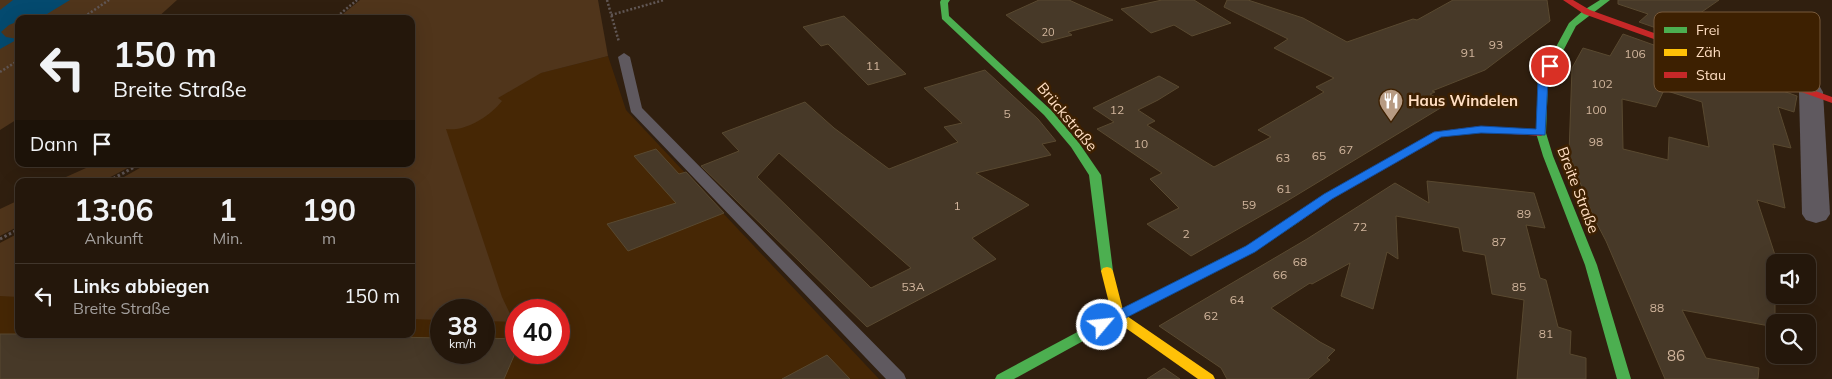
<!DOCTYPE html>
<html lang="de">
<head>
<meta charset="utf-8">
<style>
  :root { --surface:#24170b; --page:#302419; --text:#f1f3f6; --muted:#a39f9d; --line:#41362c }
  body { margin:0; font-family:Mulish,sans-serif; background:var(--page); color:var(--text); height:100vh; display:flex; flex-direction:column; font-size:19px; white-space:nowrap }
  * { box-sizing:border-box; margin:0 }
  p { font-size:16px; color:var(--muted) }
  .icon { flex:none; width:28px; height:28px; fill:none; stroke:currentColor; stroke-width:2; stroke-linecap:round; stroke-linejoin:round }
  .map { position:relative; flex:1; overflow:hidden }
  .side { position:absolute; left:15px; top:178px; width:400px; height:160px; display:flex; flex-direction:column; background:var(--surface); border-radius:10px; box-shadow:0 5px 20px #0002,0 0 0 1px var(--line) }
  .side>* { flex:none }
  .guide { position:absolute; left:15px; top:15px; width:400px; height:152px; border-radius:10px; box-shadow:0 5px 20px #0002,0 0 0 1px var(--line); background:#24170b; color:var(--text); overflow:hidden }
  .tools { position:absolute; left:1766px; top:254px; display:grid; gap:10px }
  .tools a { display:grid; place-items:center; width:50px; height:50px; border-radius:10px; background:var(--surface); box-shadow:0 5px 20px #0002,0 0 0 1px var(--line); font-size:25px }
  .speed { position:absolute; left:430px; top:299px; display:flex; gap:10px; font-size:25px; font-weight:700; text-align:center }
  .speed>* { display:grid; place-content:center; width:65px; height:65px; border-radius:50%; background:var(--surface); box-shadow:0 5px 20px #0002,0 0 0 1px var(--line); line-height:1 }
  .speed small { font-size:12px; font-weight:400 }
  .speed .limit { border:8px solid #d22; background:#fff; color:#111 }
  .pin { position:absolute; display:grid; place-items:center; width:42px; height:42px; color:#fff; margin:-21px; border:2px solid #fff; border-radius:50%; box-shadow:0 1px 5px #0007 }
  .me { position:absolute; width:55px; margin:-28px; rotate:62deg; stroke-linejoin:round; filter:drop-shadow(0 0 4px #0008) }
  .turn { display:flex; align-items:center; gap:18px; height:105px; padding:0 15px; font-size:22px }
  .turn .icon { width:65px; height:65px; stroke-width:2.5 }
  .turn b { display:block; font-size:35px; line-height:42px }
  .then { display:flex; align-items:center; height:48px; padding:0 15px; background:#0003; gap:10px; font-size:19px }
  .eta { display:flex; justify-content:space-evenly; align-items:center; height:85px; text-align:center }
  .eta b { font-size:30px; font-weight:700; line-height:35px }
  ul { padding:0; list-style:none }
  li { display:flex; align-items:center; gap:15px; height:65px; padding:0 15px; border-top:1px solid var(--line) }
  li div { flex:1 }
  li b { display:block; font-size:19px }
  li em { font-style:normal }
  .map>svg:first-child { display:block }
  .built { fill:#462705; fill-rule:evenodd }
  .green { fill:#50351b }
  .water { fill:#044a6f }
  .building { fill:#473928; stroke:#594930; fill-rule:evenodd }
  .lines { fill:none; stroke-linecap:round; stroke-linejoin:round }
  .path-far1 { stroke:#615755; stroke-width:2.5; stroke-dasharray:2 2; stroke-linecap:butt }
  .path { stroke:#615755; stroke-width:3; stroke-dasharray:2.5 2.5; stroke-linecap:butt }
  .lane { fill:#5f595f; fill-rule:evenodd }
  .street { fill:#5f595f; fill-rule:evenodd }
  .fast { fill:#4caf50; fill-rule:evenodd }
  .slow { fill:#ffc107; fill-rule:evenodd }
  .jam { fill:#c62828; fill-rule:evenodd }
  .route { fill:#1a73e8; stroke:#114b97 }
  .labels { text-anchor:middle; stroke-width:5; stroke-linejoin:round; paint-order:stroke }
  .far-number-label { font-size:11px; fill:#d1b59c }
  .number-label { font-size:12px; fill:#d1b59c }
  .poi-label { font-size:15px; font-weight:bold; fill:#ffdec2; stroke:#3d2001; text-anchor:start }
  .street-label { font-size:15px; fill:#ffdec2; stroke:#3d2001 }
  .near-number-label { font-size:15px; fill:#d1b59c }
  .key { fill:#3d2001; stroke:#77593b; stroke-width:1 }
  .key-label { font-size:14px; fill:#ffdec2 }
</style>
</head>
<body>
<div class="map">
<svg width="1832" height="379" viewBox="0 0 1832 379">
  <rect width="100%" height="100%" fill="#301f0f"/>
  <path class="built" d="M608,56l18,54 253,269h-879v-136l19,-10v101h392v-153h-294l30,-17h264l35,-36 94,-55zM441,310h43v42h-43zM516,310h43v42h-43z"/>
  <g class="green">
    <polygon points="0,0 177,0 156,19 19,19 19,118 0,130"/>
    <path d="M360,0h238l10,56 -67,17 -43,25 4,3c-12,15 -36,31 -56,28l56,168 12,25 -30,-1v-11h-43v10l-30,-1v-138h-294l30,-17h264v-145h-74z"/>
    <polygon points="95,164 135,164 103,181 57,181"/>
    <polygon points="19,200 19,226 0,236 0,209"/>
    <polygon points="19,233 19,297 0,296 0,243"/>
  </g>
  <polygon class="water" points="13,0 70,0 47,14 19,19 19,21 9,25 1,32 6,37 18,39 0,49 0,10"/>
  <g class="building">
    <polygon points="1039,0 1069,0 1113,20 1068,32 1072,35 1042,43 1006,15"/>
    <polygon points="1162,0 1194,0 1231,23 1192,36 1174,25 1151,33 1121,9"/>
    <polygon points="1227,0 1248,0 1303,18 1347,42 1413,19 1417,20 1453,0 1547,0 1550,21 1485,70 1432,91 1435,92 1430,94 1447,104 1287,201 1191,256 1147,224 1179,208 1150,179 1162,173 1097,129 1114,122 1093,108 1159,76 1179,87 1158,100 1138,110 1155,121 1147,125 1204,161 1214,167 1271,137 1258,130 1324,92 1316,87 1334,78 1274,48 1288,39 1224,7"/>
    <polygon points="1618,0 1719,0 1683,25 1785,61 1790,55 1811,62 1805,80 1639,22 1648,14 1618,4"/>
    <polygon points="844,16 906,74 868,85 828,44 821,46 803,27"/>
    <path d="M1623,34l174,62 -3,16 -16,-5 13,41 -18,-4 12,64 -28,-8 18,55v72l-93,-17 24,48 53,10 -1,11h-93l-59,-138 -12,-23 -25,-64 3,-86 11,-20 27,8zM1664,90l38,12 7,45 -40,-10 -1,23 -45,-11 -1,-50 34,8z"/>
    <path d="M985,70l53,49 18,22 -14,3 9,11 -75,18 53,32 -57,33 24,21 -129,68 -166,-161 38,-15 -17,-18 83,-31 29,26 55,41 69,-27 -14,-15 18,-4 -38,-35zM779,153l132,115 -40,20 -114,-111z"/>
    <polygon points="656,149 679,174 686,172 724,213 628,251 607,224 676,203 634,156"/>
    <polygon points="1427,181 1534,193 1545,228 1526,225 1540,278 1546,280 1558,327 1571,331 1570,354 1586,358 1586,379 1517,379 1524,300 1492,294 1485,255 1463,251 1459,228 1396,216 1398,259 1387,252 1373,309 1341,296 1350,263 1312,284 1310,283 1271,308 1320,342 1335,350 1327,358 1330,360 1308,379 1227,379 1221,368 1159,326 1307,239 1395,183 1429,203"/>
    <polygon points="0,334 258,334 441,338 441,352 484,352 484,338 516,339 516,351 504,379 0,379"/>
    <polygon points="827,355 850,379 782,379"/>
    <polygon points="1164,368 1180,379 1147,379"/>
  </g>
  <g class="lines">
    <g class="path-far1">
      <polyline points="607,0 619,42"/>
      <polyline points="611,15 664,0"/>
      <polyline points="81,19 109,0"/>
      <polyline points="334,19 357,0"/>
      <polyline points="0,72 19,60"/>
      <polyline points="134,167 139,164"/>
    </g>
    <g class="path">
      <polyline points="109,181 136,166"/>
      <polyline points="0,239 19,229"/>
    </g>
    <polygon class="lane" points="624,53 630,57 642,108 904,374 906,379 886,379 631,112 618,57"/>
    <polygon class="street" points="1811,85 1820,87 1823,92 1830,214 1826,220 1816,223 1806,220 1802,214 1799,92 1802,87"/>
    <g class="fast">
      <polygon points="941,0 950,0 948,3 949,16 1052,111 1079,143 1101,175 1113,271 1111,274 1103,274 1101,271 1089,175 1071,147 1044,115 942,19 940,2"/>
      <polygon points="1600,0 1610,0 1576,26 1548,80 1546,133 1553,156 1597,265 1631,379 1617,379 1585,265 1543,156 1536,133 1538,80 1569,23 1584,10"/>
      <polygon points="1295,215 1301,219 1299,222 1254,252 1123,319 1014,379 995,379 997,375 1113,313 1246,246"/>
    </g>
    <polygon class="slow" points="1107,267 1111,268 1113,271 1124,314 1213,375 1215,379 1198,379 1113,319 1101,271 1103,268"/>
    <g class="jam">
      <polygon points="1563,0 1573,0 1590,10 1832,97 1832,103 1584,14"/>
      <polygon points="1481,126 1541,130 1546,133 1541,136 1481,132 1441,137 1332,199 1299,222 1295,223 1289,219 1324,195 1434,132"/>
    </g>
  </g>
  <polygon class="route" points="1550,63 1555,66 1548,80 1545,135 1481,133 1441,137 1332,199 1255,252 1106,328 1097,328 1095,325 1097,321 1246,246 1324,194 1434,132 1481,126 1536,129 1538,80 1547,64"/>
  <defs>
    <symbol id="restaurant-pin" viewBox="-11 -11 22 30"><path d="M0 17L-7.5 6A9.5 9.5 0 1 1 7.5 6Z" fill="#b79b83" stroke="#3d2001"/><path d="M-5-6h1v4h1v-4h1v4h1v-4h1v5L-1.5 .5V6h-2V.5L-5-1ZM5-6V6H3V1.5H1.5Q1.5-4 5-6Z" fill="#fff"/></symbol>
  </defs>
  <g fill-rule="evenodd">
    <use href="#restaurant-pin" x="1377" y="87" width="28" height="38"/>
  </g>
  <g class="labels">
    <g class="far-number-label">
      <text x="1048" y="36">20</text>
    </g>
    <g class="number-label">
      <text x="1496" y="49">93</text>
      <text x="1468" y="57">91</text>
      <text x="1635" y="58">106</text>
      <text x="873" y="70">11</text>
      <text x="1602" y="88">102</text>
      <text x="1117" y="114">12</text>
      <text x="1596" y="114">100</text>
      <text x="1007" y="118">5</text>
      <text x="1596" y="146">98</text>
      <text x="1141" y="148">10</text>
      <text x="1346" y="154">67</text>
      <text x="1319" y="160">65</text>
      <text x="1283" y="162">63</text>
      <text x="1284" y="193">61</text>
      <text x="1249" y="209">59</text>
      <text x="957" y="210">1</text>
      <text x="1524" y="218">89</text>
      <text x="1360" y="231">72</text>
      <text x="1186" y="238">2</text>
      <text x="1499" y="246">87</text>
      <text x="1300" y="266">68</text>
      <text x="1280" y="279">66</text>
      <text x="913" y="291">53A</text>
      <text x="1519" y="291">85</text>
      <text x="1237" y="304">64</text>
      <text x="1657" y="312">88</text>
      <text x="1211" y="320">62</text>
      <text x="1546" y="338">81</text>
    </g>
    <g class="poi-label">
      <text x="1408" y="106">Haus Windelen</text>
    </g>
    <g class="street-label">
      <text transform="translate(1067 117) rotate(50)" y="5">Brückstraße</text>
      <text transform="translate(1578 190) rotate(69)" y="5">Breite Straße</text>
    </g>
    <g class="near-number-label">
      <text x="1676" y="361">86</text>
    </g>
  </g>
  <rect x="1654" y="12" width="166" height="80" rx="8" class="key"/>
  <rect x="1664" y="27" width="23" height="6" fill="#4caf50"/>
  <rect x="1664" y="49" width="23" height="7" fill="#ffc107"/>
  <rect x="1664" y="72" width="23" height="6" fill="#c62828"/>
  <g class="key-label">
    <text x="1696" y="35">Frei</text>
    <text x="1696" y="57">Zäh</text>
    <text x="1696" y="80">Stau</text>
  </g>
</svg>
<div class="tools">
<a><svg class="icon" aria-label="sound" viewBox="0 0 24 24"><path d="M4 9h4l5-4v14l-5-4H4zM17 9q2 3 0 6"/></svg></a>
<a><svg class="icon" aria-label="search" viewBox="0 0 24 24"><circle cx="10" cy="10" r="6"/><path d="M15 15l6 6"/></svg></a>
</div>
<div class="speed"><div>38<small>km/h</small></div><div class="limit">40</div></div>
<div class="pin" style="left:1550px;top:66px;background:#d93025"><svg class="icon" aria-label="arrive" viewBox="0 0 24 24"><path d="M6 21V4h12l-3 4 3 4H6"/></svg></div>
<svg class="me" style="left:1102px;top:325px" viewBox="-20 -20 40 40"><circle r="17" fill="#1a73e8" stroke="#fff" stroke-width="3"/><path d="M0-11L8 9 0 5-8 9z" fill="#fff"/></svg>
<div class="guide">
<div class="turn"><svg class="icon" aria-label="left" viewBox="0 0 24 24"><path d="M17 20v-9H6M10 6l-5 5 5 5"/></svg><div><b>150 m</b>Breite Straße</div></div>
<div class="then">Dann<svg class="icon" aria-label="arrive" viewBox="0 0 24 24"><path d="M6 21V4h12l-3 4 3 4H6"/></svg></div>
</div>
<section class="side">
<div class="eta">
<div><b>13:06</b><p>Ankunft</p></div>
<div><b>1</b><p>Min.</p></div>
<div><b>190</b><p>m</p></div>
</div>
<ul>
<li><svg class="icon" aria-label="left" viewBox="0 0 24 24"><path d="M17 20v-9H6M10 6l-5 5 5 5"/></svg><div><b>Links abbiegen</b><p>Breite Straße</p></div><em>150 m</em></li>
</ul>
</section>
</div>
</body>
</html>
